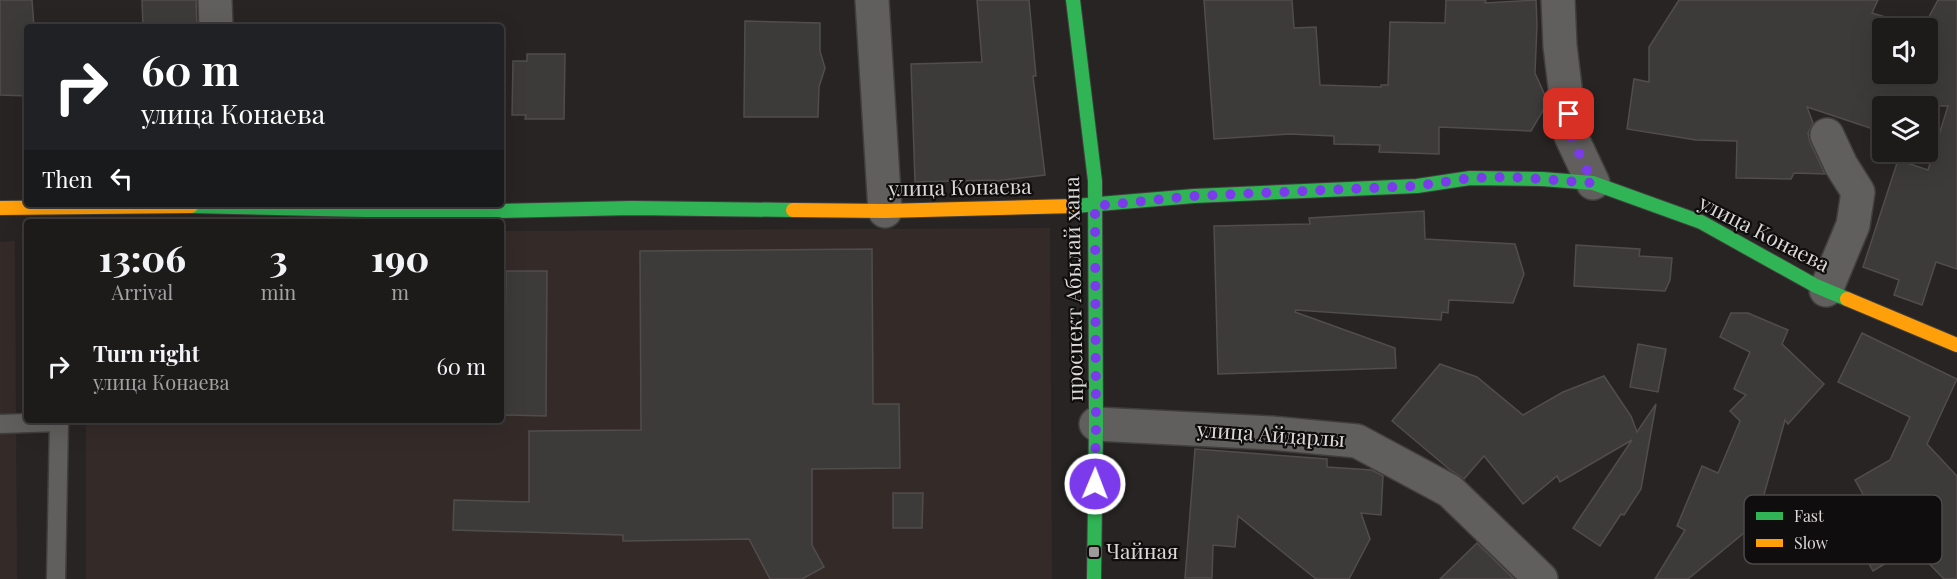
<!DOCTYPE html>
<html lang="en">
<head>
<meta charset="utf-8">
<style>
  :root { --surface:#1d1b1a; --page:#252423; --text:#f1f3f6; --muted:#a0a1a2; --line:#3b3939 }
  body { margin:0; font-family:"Playfair Display",serif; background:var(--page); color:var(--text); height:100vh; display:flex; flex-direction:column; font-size:22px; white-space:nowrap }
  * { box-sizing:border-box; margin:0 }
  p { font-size:20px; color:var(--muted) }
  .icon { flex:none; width:33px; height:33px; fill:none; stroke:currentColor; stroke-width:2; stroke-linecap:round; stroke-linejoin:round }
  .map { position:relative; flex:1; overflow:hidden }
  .side { position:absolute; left:24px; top:219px; width:480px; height:204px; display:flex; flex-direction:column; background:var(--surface); border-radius:6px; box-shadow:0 6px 24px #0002,0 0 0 2px var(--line) }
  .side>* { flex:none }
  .hud { position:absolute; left:24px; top:24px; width:480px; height:183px; border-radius:6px; box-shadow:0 6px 24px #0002,0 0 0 2px var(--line); background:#202124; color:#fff; overflow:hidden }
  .fabs { position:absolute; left:1872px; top:18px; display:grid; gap:12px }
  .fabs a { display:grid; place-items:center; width:66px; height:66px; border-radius:6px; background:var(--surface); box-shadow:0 6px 24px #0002,0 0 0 2px var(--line); font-size:30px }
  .pin { position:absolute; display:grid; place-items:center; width:51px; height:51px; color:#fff; margin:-26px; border-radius:12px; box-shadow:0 3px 9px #0006 }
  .me { position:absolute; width:66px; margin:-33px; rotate:1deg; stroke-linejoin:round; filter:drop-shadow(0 0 4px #0008) }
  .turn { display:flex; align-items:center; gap:21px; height:126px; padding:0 18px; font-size:27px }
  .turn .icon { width:78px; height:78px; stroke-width:2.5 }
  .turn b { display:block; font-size:42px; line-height:51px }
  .then { display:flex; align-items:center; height:57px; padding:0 18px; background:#0003; gap:12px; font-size:22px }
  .eta { display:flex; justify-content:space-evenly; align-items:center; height:102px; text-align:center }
  .eta b { font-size:36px; font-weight:800; line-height:42px }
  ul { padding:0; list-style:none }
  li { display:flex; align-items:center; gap:18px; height:90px; padding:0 18px }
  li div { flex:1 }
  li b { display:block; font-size:22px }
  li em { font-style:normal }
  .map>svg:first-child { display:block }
  .built { fill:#342b29 }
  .building { fill:#3d3b3a; stroke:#504d4c; stroke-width:1.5 }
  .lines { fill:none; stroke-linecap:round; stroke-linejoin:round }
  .lane-casing { stroke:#413f3e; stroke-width:21 }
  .street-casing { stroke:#413f3e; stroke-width:36 }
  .fast-casing { stroke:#413f3e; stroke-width:16 }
  .slow-casing { stroke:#413f3e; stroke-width:16 }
  .lane { stroke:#615f5e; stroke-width:18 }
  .street { stroke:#615f5e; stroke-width:33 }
  .fast { stroke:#30b455; stroke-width:14 }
  .slow { stroke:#ff9f0a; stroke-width:14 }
  .route { stroke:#7c3aed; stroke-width:10; stroke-dasharray:0 18 }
  .poi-dot { fill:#9d9a99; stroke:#0f0d0d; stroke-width:2 }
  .labels { text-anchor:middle; stroke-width:4.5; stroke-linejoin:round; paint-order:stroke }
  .street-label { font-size:21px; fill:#dcd9d8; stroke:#0f0d0d }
  .poi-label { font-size:21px; fill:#dcd9d8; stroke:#0f0d0d; text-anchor:start }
  .key { fill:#0f0d0d; stroke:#4c4a4a; stroke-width:1.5 }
  .key-label { font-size:16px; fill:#dcd9d8 }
</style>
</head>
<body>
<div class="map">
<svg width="1957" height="579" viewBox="0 0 1957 579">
  <rect width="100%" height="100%" fill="#272423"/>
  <g class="built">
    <polygon points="1050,228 1052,579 86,579 86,420 501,420 501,231"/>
    <polygon points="15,241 17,579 0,579 0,242"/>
  </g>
  <g class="building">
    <polygon points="0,0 32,0 34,27 27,27 27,96 0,95"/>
    <polygon points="142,0 196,0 197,27 143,27"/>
    <polygon points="977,0 1029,0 1036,76 1033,76 1045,175 996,181 995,180 915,182 911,64 982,62"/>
    <polygon points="1204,0 1292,0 1294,28 1316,27 1320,85 1381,87 1381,85 1388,85 1390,22 1445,23 1446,0 1486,0 1485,3 1536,0 1537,25 1535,73 1548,102 1531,131 1439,127 1439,154 1379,152 1380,145 1334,144 1334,136 1290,134 1214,139"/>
    <polygon points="1679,0 1878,0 1872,13 1922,28 1882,28 1882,74 1928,74 1928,28 1923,28 1938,0 1957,0 1957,269 1936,262 1922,305 1894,295 1899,280 1863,267 1898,160 1928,170 1948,106 1882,106 1882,132 1807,107 1813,123 1808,133 1810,142 1825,174 1794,173 1791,179 1736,178 1737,141 1696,140 1627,129 1634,79 1649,82 1649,47"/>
    <polygon points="745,21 820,23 820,51 825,68 819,87 818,117 744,117"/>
    <polygon points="527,54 565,54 564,119 525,119 526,115 512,115 513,61 527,61"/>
    <polygon points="1424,211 1425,239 1515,244 1524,274 1513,303 1449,300 1448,313 1442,312 1441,320 1296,310 1295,312 1395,348 1396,368 1218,374 1214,226 1310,224 1309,218"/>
    <polygon points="1576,245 1640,249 1639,256 1672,258 1670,280 1665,291 1574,286"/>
    <polygon points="872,249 873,404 899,404 900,468 812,469 812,545 824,567 802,579 770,579 749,539 623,541 623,535 453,530 454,500 529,502 529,431 641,430 640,251"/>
    <polygon points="506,271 547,271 546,416 504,415"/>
    <polygon points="1731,313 1748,313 1788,330 1782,344 1824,384 1788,424 1785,420 1756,523 1688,579 1655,579 1685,530 1677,526 1702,466 1718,473 1740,421 1730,411 1746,395 1734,389 1750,352 1720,337"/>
    <polygon points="1862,333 1957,379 1927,444 1957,476 1957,579 1944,579 1913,547 1873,571 1844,519 1869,505 1855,480 1890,460 1910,417 1838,382"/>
    <polygon points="1638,344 1666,349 1658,392 1630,387"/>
    <polygon points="1440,364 1477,377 1523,415 1563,392 1604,376 1631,416 1637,432 1656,404 1641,489 1624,515 1621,514 1600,546 1573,528 1632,440 1560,482 1557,476 1523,504 1484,456 1464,479 1449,469 1392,421"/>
    <polygon points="1195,449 1327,459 1327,467 1372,470 1383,476 1381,515 1361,513 1370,539 1349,579 1316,579 1238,516 1235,547 1213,545 1212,578 1185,578"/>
    <polygon points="893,493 923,493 922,528 893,528"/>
    <polygon points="1477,543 1514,579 1440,579"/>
  </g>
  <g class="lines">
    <defs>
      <g id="lane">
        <polyline points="0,424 59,422"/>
        <polyline points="56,579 59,420"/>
      </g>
      <g id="street">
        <polyline points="215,0 216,27"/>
        <polyline points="872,0 885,211"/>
        <polyline points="1558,0 1560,46 1571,136 1593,183"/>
        <polyline points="1826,290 1853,225 1858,192 1841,165 1827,135"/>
        <polyline points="1096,424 1271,433 1357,441 1450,491 1541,579"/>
      </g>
      <g id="fast">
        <polyline points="1073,0 1095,181 1096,424 1094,579"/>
        <polyline points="191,206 454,212 632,208 793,210"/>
        <polyline points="1075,206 1194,196 1417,186 1470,178 1542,179 1593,183 1701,222 1816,286 1847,299"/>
      </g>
      <g id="slow">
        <polyline points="0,208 191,206"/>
        <polyline points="793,210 885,211 1075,206"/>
        <polyline points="1847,299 1957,345"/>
      </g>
    </defs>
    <use href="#lane" class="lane-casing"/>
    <use href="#street" class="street-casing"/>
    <use href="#fast" class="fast-casing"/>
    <use href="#slow" class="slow-casing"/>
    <use href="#lane" class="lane"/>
    <use href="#street" class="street"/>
    <use href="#fast" class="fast"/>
    <use href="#slow" class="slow"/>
  </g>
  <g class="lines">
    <polyline class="route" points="1095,484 1096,424 1095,206 1194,196 1417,186 1470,178 1512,177 1593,183 1571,136 1569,114"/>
  </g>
  <rect class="poi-dot" x="1088" y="546" width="12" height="12" rx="3"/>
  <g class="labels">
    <g class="street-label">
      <text transform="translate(960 188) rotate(-1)" y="7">улица Конаева</text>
      <text transform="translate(1764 234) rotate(27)" y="7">улица Конаева</text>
      <text transform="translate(1074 289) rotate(-91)" y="7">проспект Абылай хана</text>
      <text transform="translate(1271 435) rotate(4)" y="7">улица Айдарлы</text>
    </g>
    <g class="poi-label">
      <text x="1106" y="559">Чайная</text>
    </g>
  </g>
  <rect x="1744" y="495" width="198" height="69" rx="9" class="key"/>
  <rect x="1756" y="512" width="27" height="8" fill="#30b455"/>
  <rect x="1756" y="539" width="27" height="8" fill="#ff9f0a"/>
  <g class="key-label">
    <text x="1794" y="522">Fast</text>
    <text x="1794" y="549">Slow</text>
  </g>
</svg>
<div class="fabs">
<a><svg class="icon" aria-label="sound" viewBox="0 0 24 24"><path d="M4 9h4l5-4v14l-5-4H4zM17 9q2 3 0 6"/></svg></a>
<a><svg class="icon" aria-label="layers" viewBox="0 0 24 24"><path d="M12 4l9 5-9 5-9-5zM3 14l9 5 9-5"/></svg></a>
</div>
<div class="pin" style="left:1569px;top:114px;background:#d93025"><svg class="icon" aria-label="arrive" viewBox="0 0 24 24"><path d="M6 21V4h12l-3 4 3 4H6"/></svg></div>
<svg class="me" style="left:1095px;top:484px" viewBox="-20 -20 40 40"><circle r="17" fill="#7c3aed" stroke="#fff" stroke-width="3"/><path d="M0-11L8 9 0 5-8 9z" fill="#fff"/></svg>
<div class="hud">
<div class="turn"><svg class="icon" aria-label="right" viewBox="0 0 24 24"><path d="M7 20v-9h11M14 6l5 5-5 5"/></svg><div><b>60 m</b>улица Конаева</div></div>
<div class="then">Then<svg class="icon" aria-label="left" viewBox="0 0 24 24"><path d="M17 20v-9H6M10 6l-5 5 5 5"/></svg></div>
</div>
<section class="side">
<div class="eta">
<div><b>13:06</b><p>Arrival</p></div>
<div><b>3</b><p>min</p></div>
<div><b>190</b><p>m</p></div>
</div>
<ul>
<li><svg class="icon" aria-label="right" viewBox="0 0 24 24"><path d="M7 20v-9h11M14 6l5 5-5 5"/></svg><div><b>Turn right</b><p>улица Конаева</p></div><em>60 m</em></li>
</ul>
</section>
</div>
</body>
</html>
